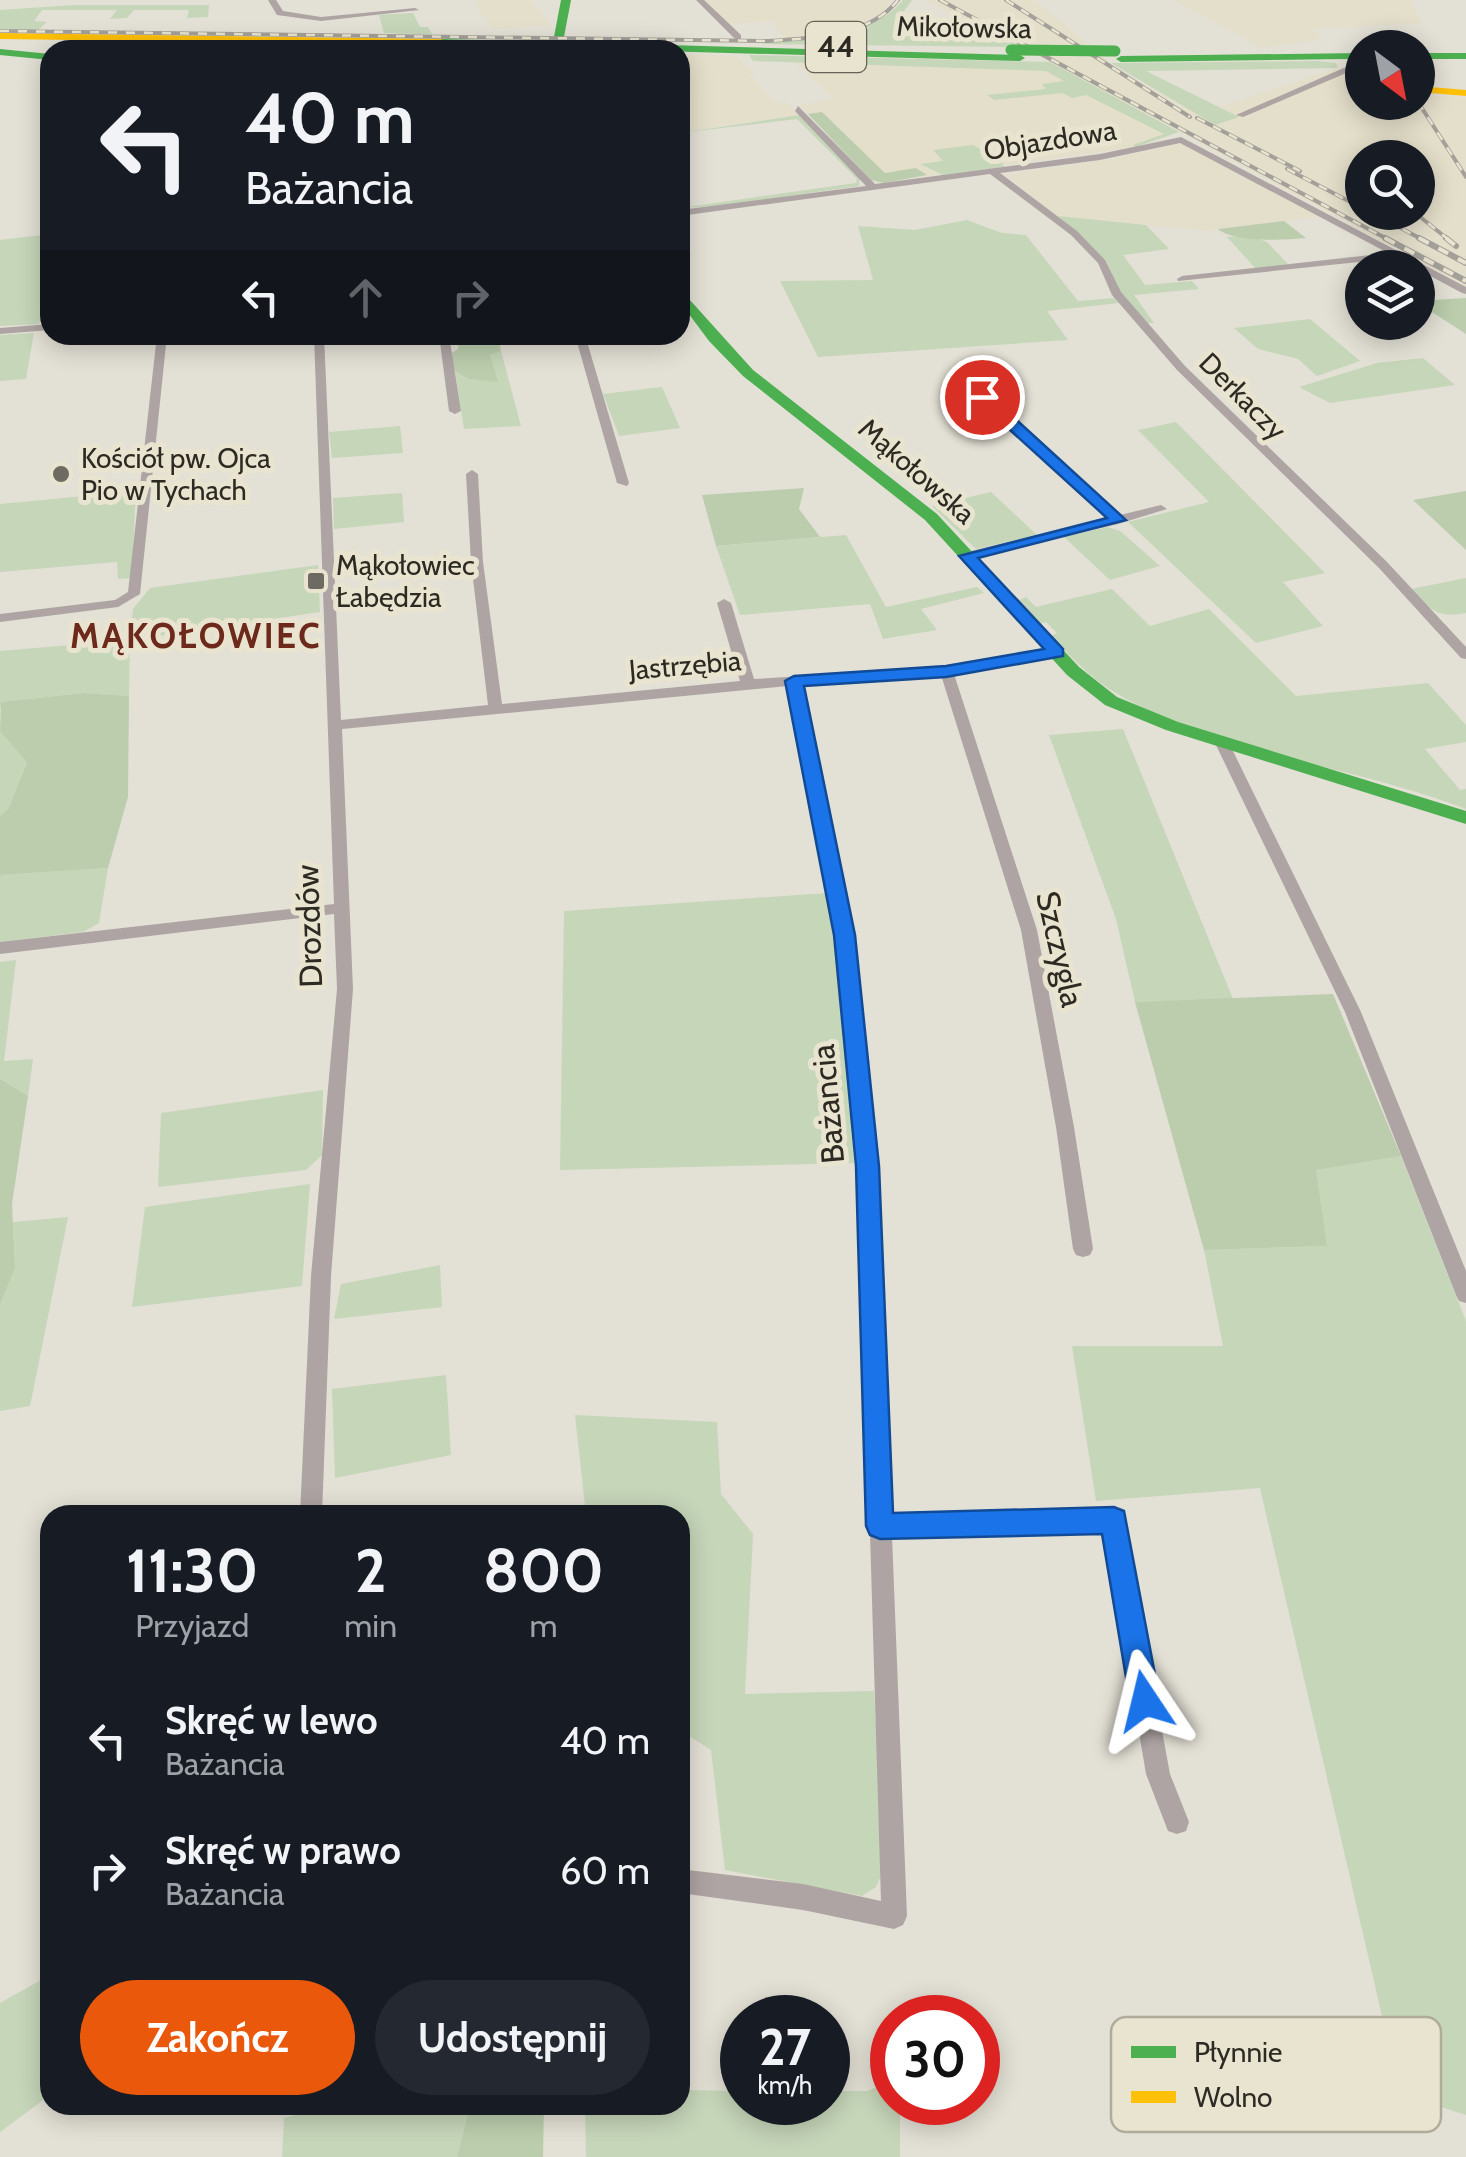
<!DOCTYPE html>
<html lang="pl">
<head>
<meta charset="utf-8">
<style>
  :root { --surface:#171b24; --page:#242831; --text:#f1f3f6; --muted:#9ea1a6; --accent:#ea580c }
  body { margin:0; font-family:Cabin,sans-serif; background:var(--page); color:var(--text); height:100vh; display:flex; flex-direction:column; font-size:38px; white-space:nowrap }
  * { box-sizing:border-box; margin:0 }
  p { font-size:32px; color:var(--muted) }
  .icon { flex:none; width:55px; height:55px; fill:none; stroke:currentColor; stroke-width:2; stroke-linecap:round; stroke-linejoin:round }
  .map { position:relative; flex:1; overflow:hidden }
  .sheet { position:absolute; left:40px; top:1505px; width:650px; height:610px; display:flex; flex-direction:column; background:var(--surface); border-radius:30px; box-shadow:0 5px 25px #0003 }
  .sheet>* { flex:none }
  .top-card { position:absolute; left:40px; top:40px; width:650px; height:305px; border-radius:30px; box-shadow:0 5px 25px #0003; background:#171b24; color:var(--text); overflow:hidden }
  .needle { width:65px; rotate:148deg }
  .controls { position:absolute; left:1345px; top:30px; display:grid; gap:20px }
  .controls a { display:grid; place-items:center; width:90px; height:90px; border-radius:50%; background:var(--surface); box-shadow:0 5px 25px #0003; font-size:50px }
  .speed { position:absolute; left:720px; top:1995px; display:flex; gap:20px; font-size:50px; font-weight:700; text-align:center }
  .speed>* { display:grid; place-content:center; width:130px; height:130px; border-radius:50%; background:var(--surface); box-shadow:0 5px 25px #0003; line-height:1 }
  .speed small { font-size:25px; font-weight:400 }
  .speed .limit { border:15px solid #d22; background:#fff; color:#111 }
  .pin { position:absolute; display:grid; place-items:center; width:85px; height:85px; color:#fff; margin:-42px; border:5px solid #fff; border-radius:50%; box-shadow:0 2px 10px #0007 }
  .me { position:absolute; width:110px; margin:-55px; rotate:350deg; stroke-linejoin:round; filter:drop-shadow(0 0 8px #0008) }
  .turn { display:flex; align-items:center; gap:35px; height:210px; padding:0 40px; font-size:45px }
  .turn .icon { width:130px; height:130px; stroke-width:2.5 }
  .turn b { display:block; font-size:70px; line-height:85px }
  .lanes { display:flex; align-items:center; height:95px; padding:0 40px; background:#0003; justify-content:center; gap:50px; direction:ltr }
  .lanes .off { opacity:.35 }
  .eta { display:flex; justify-content:space-evenly; align-items:center; height:170px; text-align:center }
  .eta b { font-size:60px; font-weight:800; line-height:70px }
  .cta { display:flex; gap:20px; margin-top:auto; padding:20px 40px }
  .cta a { flex:1; height:115px; border-radius:60px; background:var(--accent); color:#fff; font-size:40px; font-weight:800; line-height:115px; text-align:center }
  .cta a+a { background:var(--page); color:var(--text) }
  ul { padding:0; list-style:none }
  li { display:flex; align-items:center; gap:30px; height:130px; padding:0 40px }
  li div { flex:1 }
  li b { display:block; font-size:38px }
  li em { font-style:normal }
  .map>svg:first-child { display:block }
  .built { fill:#e4dfca; fill-rule:evenodd }
  .green { fill:#c6d6b9 }
  .forest { fill:#bbcdad }
  .lines { fill:none; stroke-linecap:round; stroke-linejoin:round }
  .street { fill:#ada4a3; fill-rule:evenodd }
  .fast { fill:#4caf50; fill-rule:evenodd }
  .slow { fill:#ffc107; fill-rule:evenodd }
  .rail-far1-casing { stroke:#a39f99; stroke-width:4 }
  .rail-casing { stroke:#a39f99; stroke-width:6 }
  .rail-far1 { stroke:#e9e4cf; stroke-width:2.5; stroke-dasharray:9; stroke-linecap:butt }
  .rail { stroke:#e9e4cf; stroke-width:4; stroke-dasharray:11; stroke-linecap:butt }
  .fast-bridge { stroke:#4caf50; stroke-width:11 }
  .route { fill:#1a73e8; stroke:#114b97; stroke-width:2.5 }
  .poi-dot { fill:#6c6a61; stroke:#e9e4cf; stroke-width:4 }
  .labels { text-anchor:middle; stroke-width:10; stroke-linejoin:round; paint-order:stroke }
  .far-street-label { font-size:28px; fill:#2c2a22; stroke:#e9e4cf }
  .far-poi-label { font-size:28px; fill:#2c2a22; stroke:#e9e4cf; text-anchor:start }
  .shield { fill:#e9e4cf; stroke:#656256; stroke-width:2.5 }
  .shield-label { font-size:30px; font-weight:bold; fill:#2c2a22 }
  .street-label { font-size:32px; fill:#2c2a22; stroke:#e9e4cf }
  .far-district-label { font-size:35px; font-weight:bold; letter-spacing:2.5px; fill:#6d291c; stroke:#e9e4cf }
  .key { fill:#e9e4cf; stroke:#b0ac9b; stroke-width:2.5 }
  .key-label { font-size:28px; fill:#2c2a22 }
</style>
</head>
<body>
<div class="map">
<svg width="1466" height="2157" viewBox="0 0 1466 2157">
  <rect width="100%" height="100%" fill="#e3e0d5"/>
  <g class="built">
    <polygon points="475,0 530,0 550,25 490,29"/>
    <polygon points="705,0 891,0 884,11 865,22 785,39 772,21 728,24"/>
    <path d="M924,0h111l79,66 66,40 57,11 -20,-9 121,-40 11,1 13,11v22h56v-8l48,4v189l-443,-240zM1362,158h56v54h-56z"/>
    <polygon points="1174,0 1411,0 1422,23 1313,29 1321,39 1262,48"/>
    <polygon points="680,54 736,56 757,74 749,75 777,103 786,102 800,115 680,132"/>
    <polygon points="794,62 1046,71 1166,134 1136,147 876,183 799,105 835,99"/>
    <polygon points="1181,143 1320,216 1208,231 1058,216 1006,175 1111,159"/>
  </g>
  <g class="green">
    <path d="M903,0h9l-19,26 66,-9 64,30 -263,-3c48,-10 107,-2 143,-44z"/>
    <polygon points="73,5 209,5 208,17 187,18 189,10 134,10 127,18 110,19 117,10 42,10 34,21 47,22 38,30 0,29 0,10"/>
    <polygon points="413,13 420,27 428,27 432,34 485,36 384,33 379,15"/>
    <polygon points="749,55 1050,62 1179,132 1136,147 1133,145 1164,134 1086,95 1072,98 1063,93 994,100 987,95 1046,89 1042,84 1064,81 1046,71 753,61"/>
    <polygon points="1319,61 1336,63 1338,68 1146,71 1239,117 1215,125 1111,63"/>
    <polygon points="800,115 860,177 859,186 717,206 680,208 856,183 857,179 797,119 680,133"/>
    <polygon points="973,145 1001,160 1004,167 943,175 920,164 943,161 933,150"/>
    <polygon points="1058,216 1146,225 1169,249 1123,255 1145,285 1192,281 1199,289 1134,295 1154,323 1146,323 1119,292 1106,262"/>
    <polygon points="967,220 1002,233 1026,235 1078,301 1114,298 1119,303 1047,311 1068,340 818,357 780,281 873,280 858,226 915,230"/>
    <polygon points="50,234 50,269 39,324 0,326 0,240"/>
    <polygon points="1251,236 1267,242 1289,265 1256,269 1227,237"/>
    <polygon points="1310,319 1360,361 1317,376 1298,359 1258,349 1234,328"/>
    <polygon points="34,333 26,379 0,381 0,335"/>
    <polygon points="501,351 521,426 464,429 455,371 469,379 497,381 489,355"/>
    <polygon points="1423,358 1455,385 1330,403 1299,387 1377,363"/>
    <polygon points="662,387 680,428 619,436 603,394"/>
    <polygon points="1176,422 1325,573 1283,582 1323,626 1256,643 1128,522 1209,502 1138,430"/>
    <polygon points="400,426 403,453 332,458 329,432"/>
    <polygon points="117,487 136,487 132,578 118,579 117,562 0,572 0,504 116,493"/>
    <polygon points="991,492 1037,535 976,549 932,506"/>
    <polygon points="402,493 404,522 334,529 333,498"/>
    <polygon points="1108,527 1120,531 1160,566 1110,580 1064,537"/>
    <polygon points="846,535 886,607 977,587 984,593 921,609 937,630 883,639 870,604 740,615 716,546"/>
    <polygon points="318,565 320,612 130,640 129,696 82,693 2,702 0,709 0,651 129,640 133,609 150,588"/>
    <path d="M1466,578v35c-28,6 -37,-4 -55,-24z"/>
    <path d="M1112,589l38,37 59,-17 87,87 132,-13 38,42v17l-41,7 35,41 6,-1v20c-110,-43 -261,-58 -358,-121 -22,-14 -39,-34 -57,-52l6,-3 -11,-11 -6,2 -23,-23 9,-4 10,10z"/>
    <polygon points="1123,729 1233,999 1135,1002 1116,919 1049,735"/>
    <polygon points="0,731 27,761 8,811 0,816"/>
    <polygon points="108,868 99,923 83,932 0,942 0,875"/>
    <polygon points="827,893 838,947 854,1163 560,1170 564,911"/>
    <polygon points="16,960 4,1061 33,1059 28,1096 0,1079 0,962"/>
    <polygon points="323,1090 322,1155 306,1170 158,1187 161,1113"/>
    <polygon points="1401,1156 1466,1321 1466,2115 1400,2094 1260,1488 1096,1501 1072,1346 1223,1346 1204,1250 1327,1246 1315,1170"/>
    <polygon points="310,1184 302,1286 132,1307 145,1207"/>
    <polygon points="68,1217 30,1406 0,1411 0,1305 15,1268 13,1222"/>
    <polygon points="440,1265 442,1307 334,1319 341,1284"/>
    <polygon points="446,1375 451,1455 335,1478 332,1389"/>
    <polygon points="575,1415 717,1422 721,1494 753,1534 745,1694 874,1691 884,1869 876,1887 862,1896 725,1870 711,1750 680,1730 680,1515 586,1515"/>
    <polygon points="50,1975 50,2095 0,2132 0,2003"/>
    <polygon points="892,2081 892,2102 900,2103 900,2157 586,2157 585,2105 680,2105 680,2090 742,2091 742,2102 828,2102 828,2091 867,2091"/>
    <polygon points="333,2105 470,2105 457,2157 282,2157 284,2118"/>
  </g>
  <g class="forest">
    <polygon points="822,112 885,173 916,168 927,175 884,183 871,180 808,114"/>
    <path d="M1284,221l22,17c-23,2 -71,5 -88,-9z"/>
    <polygon points="1466,298 1466,334 1418,303 1418,301"/>
    <polygon points="498,335 501,351 490,355 498,382 469,379 455,371 450,354 458,349 459,339"/>
    <polygon points="804,488 799,509 820,537 716,546 702,495"/>
    <polygon points="1466,491 1466,550 1413,500"/>
    <polygon points="83,693 129,696 128,797 108,868 0,875 0,816 8,810 27,762 0,731 1,702"/>
    <polygon points="1333,994 1401,1156 1316,1170 1327,1246 1204,1250 1135,1002"/>
    <polygon points="0,1079 28,1096 12,1204 15,1268 0,1305"/>
    <polygon points="470,2105 544,2105 543,2157 457,2157"/>
  </g>
  <g class="lines">
    <g class="street">
      <polygon points="268,0 276,0 283,11 321,17 415,8 419,10 321,21 277,15"/>
      <polygon points="696,0 704,0 741,35 741,39 735,39"/>
      <polygon points="1362,66 1362,70 1351,71 1243,117 1236,115 1346,67"/>
      <polygon points="798,106 875,184 1100,154 1181,137 1466,287 1466,294 1462,293 1397,258 1178,281 1177,279 1182,276 1388,253 1180,143 1100,160 1000,173 1077,231 1105,260 1121,292 1185,366 1387,562 1466,647 1466,659 1461,658 1379,568 1177,370 1112,295 1098,263 1071,235 990,174 680,216 680,210 866,186 795,111"/>
      <polygon points="50,324 50,330 0,334 0,328"/>
      <polygon points="157,335 167,335 140,594 118,607 0,622 0,614 115,600 128,592"/>
      <polygon points="314,335 324,335 341,720 488,705 471,562 466,474 472,470 478,474 483,562 502,704 740,681 717,603 724,599 731,603 754,679 946,667 1057,648 1064,652 1057,656 954,674 1037,930 1074,1127 1093,1249 1090,1255 1083,1257 1076,1255 1073,1249 1056,1127 1021,930 941,675 802,685 853,935 877,1166 891,1516 1114,1510 1122,1513 1170,1774 1189,1822 1186,1831 1177,1834 1168,1831 1146,1774 1105,1530 892,1536 907,1916 903,1925 894,1929 803,1910 680,1893 680,1869 803,1884 881,1901 859,1166 837,935 788,686 342,729 353,989 331,1276 322,1515 300,1515 311,1276 337,989 334,914 0,954 0,942 334,904"/>
      <polygon points="439,335 449,335 461,411 455,414 449,411"/>
      <polygon points="575,335 585,335 629,483 627,486 617,483"/>
      <path d="M973,379l19,6 3,8 -7,4 132,118 41,-10 6,4 -49,15 -155,35v-6l146,-35 -130,-118 -11,1 -19,-9 5,-10zM972,385l11,4v2l-11,4 -11,-4 2,-4z"/>
      <polygon points="1222,739 1229,743 1361,1012 1466,1271 1466,1303 1459,1301 1456,1295 1345,1012 1215,743"/>
    </g>
    <g class="fast">
      <polygon points="561,0 571,0 563,42 1020,55 1025,58 1020,61 441,45 436,42 441,39 553,42"/>
      <polygon points="0,49 50,54 50,60 0,55"/>
      <polygon points="1362,53 1362,59 1359,59 1362,72 1347,59 1121,62 1116,59 1121,56"/>
      <rect x="1418" y="53" width="48" height="6"/>
      <polygon points="680,289 753,370 937,514 1079,667 1117,697 1178,722 1466,811 1466,824 1166,730 1105,705 1067,675 925,520 743,376 709,341 680,302"/>
    </g>
    <g class="slow">
      <polygon points="0,33 441,39 446,42 441,45 0,39"/>
      <polygon points="1418,86 1466,90 1466,96 1418,92"/>
    </g>
    <defs>
      <g id="rail-far1">
        <polyline points="940,0 1389,240"/>
        <polyline points="1006,0 1190,117"/>
        <path d="M0,31l769,10c43,-3 100,-4 129,-41"/>
        <polyline points="1418,102 1466,177"/>
        <polyline points="1197,118 1300,171"/>
        <polyline points="1364,154 1366,158"/>
        <polyline points="1287,169 1362,208"/>
        <polyline points="1371,212 1423,240"/>
        <polyline points="1414,212 1449,240"/>
      </g>
      <g id="rail">
        <polyline points="1385,238 1466,281"/>
        <polyline points="1419,238 1466,263"/>
        <polyline points="1446,238 1456,246"/>
      </g>
    </defs>
    <use href="#rail-far1" class="rail-far1-casing"/>
    <use href="#rail" class="rail-casing"/>
    <use href="#rail-far1" class="rail-far1"/>
    <use href="#rail" class="rail"/>
    <polyline class="fast-bridge" points="1011,50 1115,51"/>
  </g>
  <polygon class="route" points="977,394 988,394 1126,520 978,558 1063,649 1063,656 946,677 804,686 855,935 879,1166 893,1513 1114,1507 1124,1511 1160,1701 1156,1712 1145,1716 1135,1712 1130,1701 1102,1534 880,1539 870,1535 866,1526 856,1166 834,935 785,681 794,676 946,666 1044,649 959,556 1107,518 977,400"/>
  <g class="poi-dot">
    <circle cx="61" cy="474" r="10"/>
    <rect x="306" y="571" width="20" height="20" rx="5"/>
  </g>
  <g class="labels">
    <g class="far-street-label">
      <text transform="translate(964 27) rotate(1)" y="10">Mikołowska</text>
      <text transform="translate(1050 140) rotate(-9)" y="10">Objazdowa</text>
      <text transform="translate(1243 396) rotate(45)" y="10">Derkaczy</text>
      <text transform="translate(917 471) rotate(41)" y="10">Mąkołowska</text>
      <text transform="translate(685 665) rotate(-5)" y="10">Jastrzębia</text>
    </g>
    <g class="far-poi-label">
      <text x="81" y="468">Kościół pw. Ojca<tspan x="81" dy="32">Pio w Tychach</tspan></text>
      <text x="336" y="575">Mąkołowiec<tspan x="336" dy="32">Łabędzia</tspan></text>
    </g>
    <rect class="shield" x="806" y="22" width="60" height="50" rx="8"/>
    <g class="shield-label">
      <text x="836" y="57">44</text>
    </g>
    <g class="street-label">
      <text transform="translate(309 926) rotate(-92)" y="11">Drozdów</text>
      <text transform="translate(1060 949) rotate(77)" y="11">Szczygla</text>
      <text transform="translate(828 1104) rotate(-95)" y="11">Bażancia</text>
    </g>
    <g class="far-district-label">
      <text x="196" y="648">MĄKOŁOWIEC</text>
    </g>
  </g>
  <rect x="1111" y="2017" width="330" height="115" rx="15" class="key"/>
  <rect x="1131" y="2046" width="45" height="12" fill="#4caf50"/>
  <rect x="1131" y="2091" width="45" height="12" fill="#ffc107"/>
  <g class="key-label">
    <text x="1194" y="2062">Płynnie</text>
    <text x="1194" y="2107">Wolno</text>
  </g>
</svg>
<div class="controls">
<a><svg class="needle" viewBox="-14 -14 28 28"><path d="M0-13l5 13h-10z" fill="#e53935"/><path d="M0 13l5-13h-10z" fill="#9ea1a6"/></svg></a>
<a><svg class="icon" aria-label="search" viewBox="0 0 24 24"><circle cx="10" cy="10" r="6"/><path d="M15 15l6 6"/></svg></a>
<a><svg class="icon" aria-label="layers" viewBox="0 0 24 24"><path d="M12 4l9 5-9 5-9-5zM3 14l9 5 9-5"/></svg></a>
</div>
<div class="speed"><div>27<small>km/h</small></div><div class="limit">30</div></div>
<div class="pin" style="left:982px;top:397px;background:#d93025"><svg class="icon" aria-label="arrive" viewBox="0 0 24 24"><path d="M6 21V4h12l-3 4 3 4H6"/></svg></div>
<svg class="me" style="left:1145px;top:1701px" viewBox="-20 -20 40 40"><path d="M0-17L14 15 0 8-14 15z" fill="#1a73e8" stroke="#fff" stroke-width="4"/></svg>
<div class="top-card">
<div class="turn"><svg class="icon" aria-label="left" viewBox="0 0 24 24"><path d="M17 20v-9H6M10 6l-5 5 5 5"/></svg><div><b>40 m</b>Bażancia</div></div>
<div class="lanes"><svg class="icon" aria-label="left" viewBox="0 0 24 24"><path d="M17 20v-9H6M10 6l-5 5 5 5"/></svg><svg class="icon off" aria-label="ahead" viewBox="0 0 24 24"><path d="M12 20V5M6 11l6-6 6 6"/></svg><svg class="icon off" aria-label="right" viewBox="0 0 24 24"><path d="M7 20v-9h11M14 6l5 5-5 5"/></svg></div>
</div>
<section class="sheet">
<div class="eta">
<div><b>11:30</b><p>Przyjazd</p></div>
<div><b>2</b><p>min</p></div>
<div><b>800</b><p>m</p></div>
</div>
<ul>
<li><svg class="icon" aria-label="left" viewBox="0 0 24 24"><path d="M17 20v-9H6M10 6l-5 5 5 5"/></svg><div><b>Skręć w lewo</b><p>Bażancia</p></div><em>40 m</em></li>
<li><svg class="icon" aria-label="right" viewBox="0 0 24 24"><path d="M7 20v-9h11M14 6l5 5-5 5"/></svg><div><b>Skręć w prawo</b><p>Bażancia</p></div><em>60 m</em></li>
</ul>
<div class="cta"><a>Zakończ</a><a>Udostępnij</a></div>
</section>
</div>
</body>
</html>
